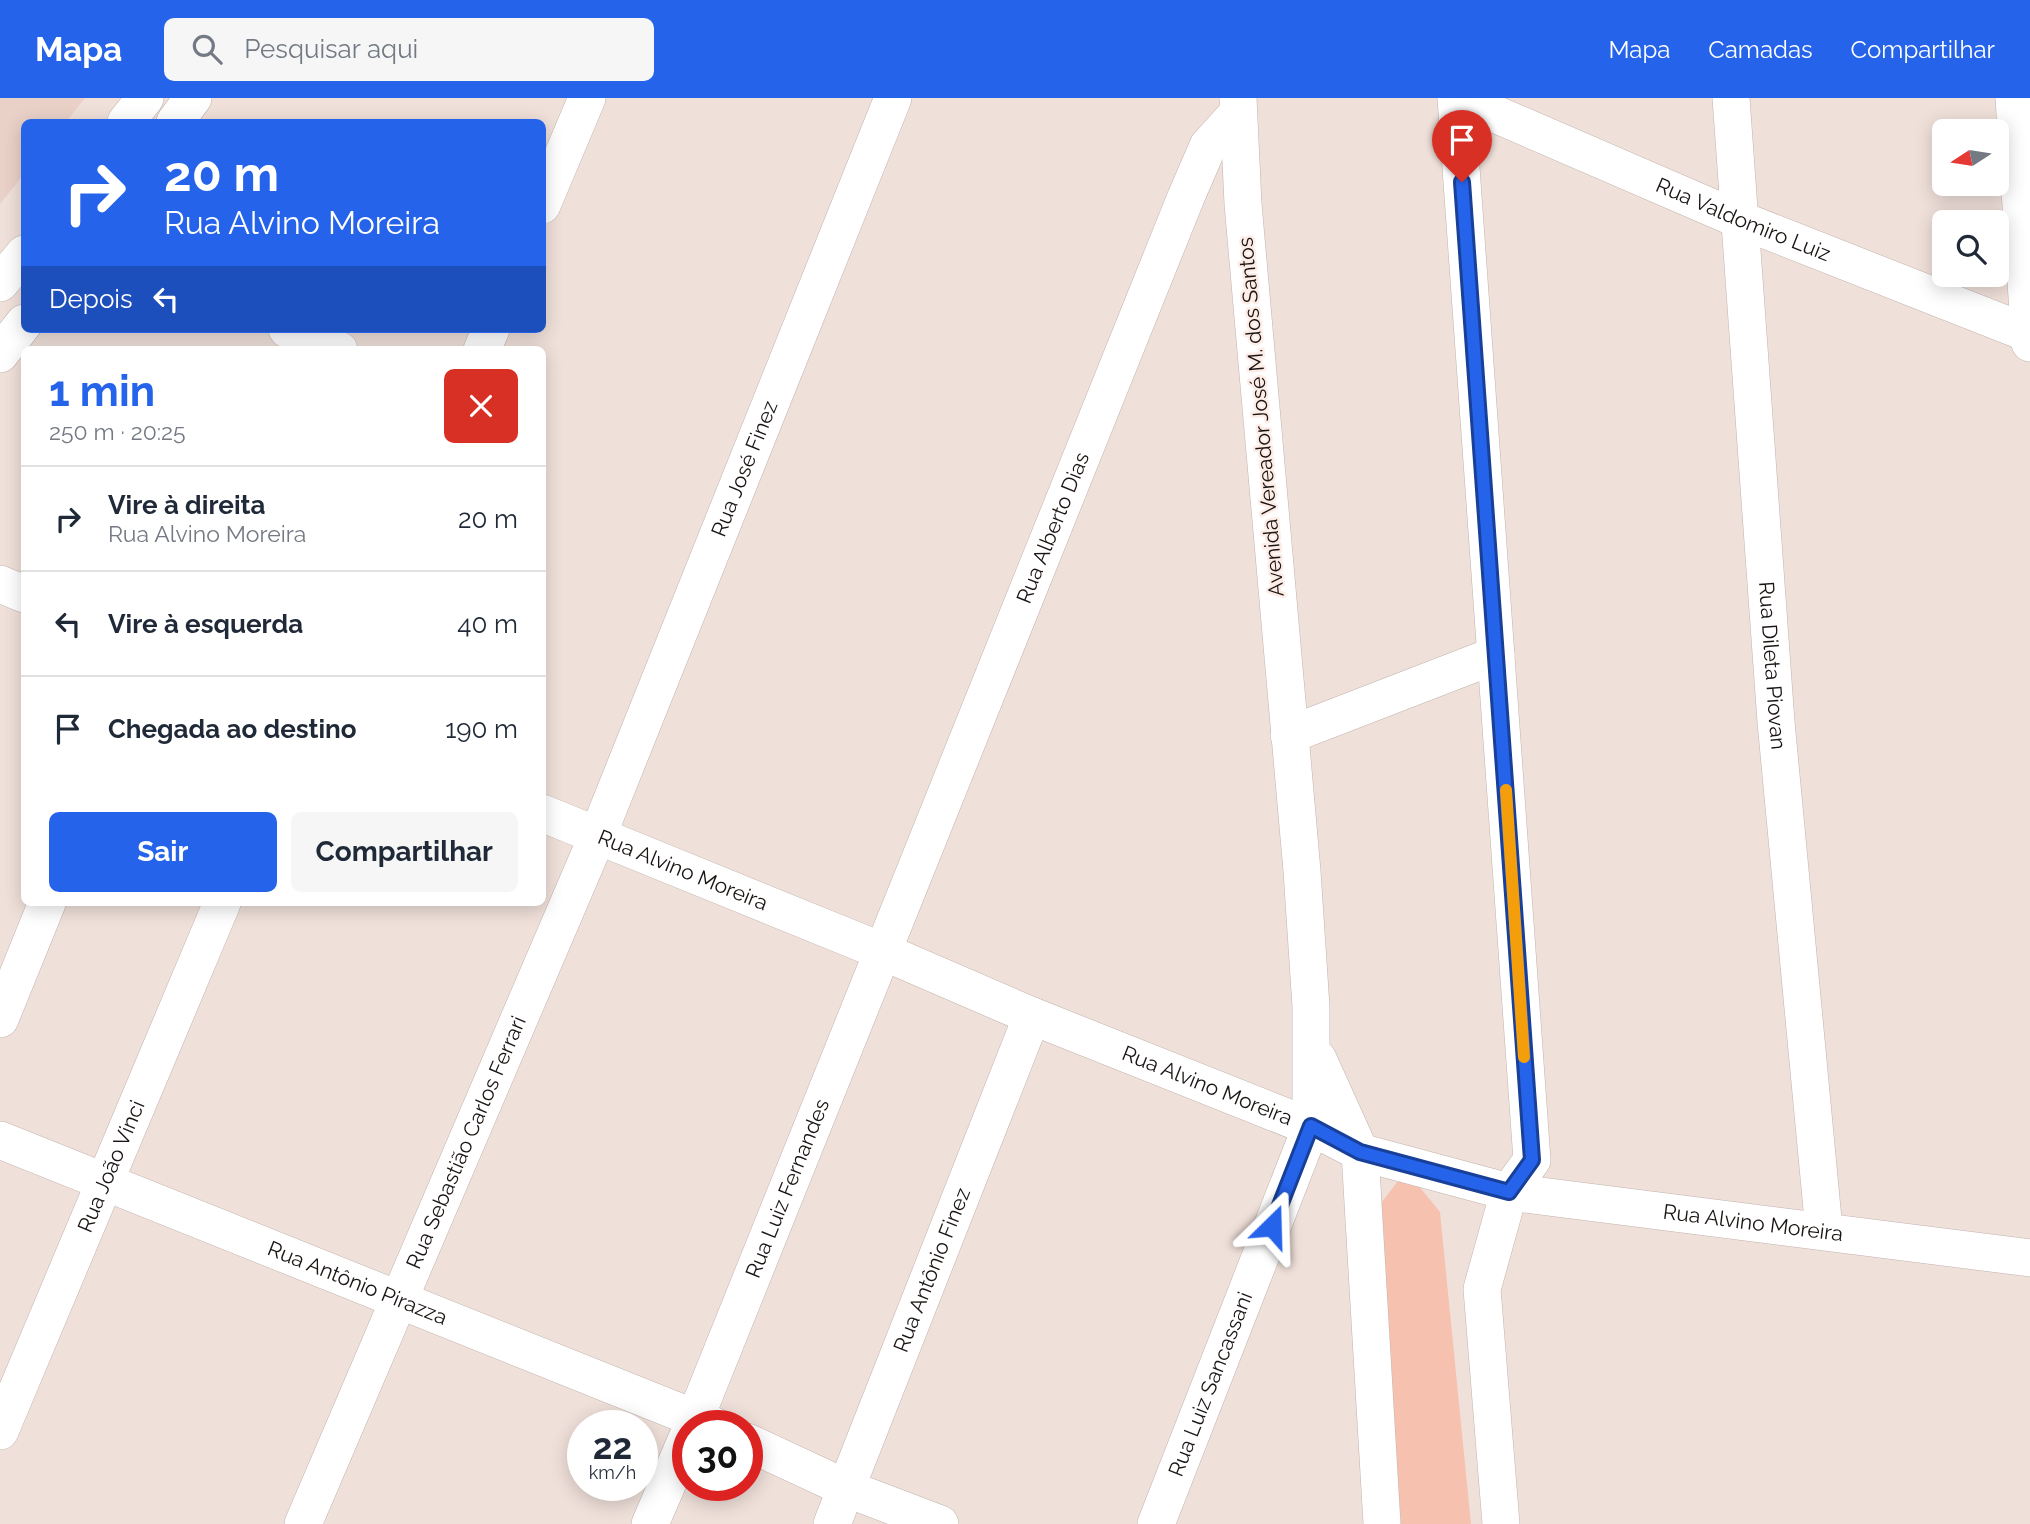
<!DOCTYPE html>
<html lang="pt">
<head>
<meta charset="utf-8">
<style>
  :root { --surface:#fff; --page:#f6f6f7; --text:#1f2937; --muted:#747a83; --line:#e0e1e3; --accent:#2563eb }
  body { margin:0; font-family:Raleway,sans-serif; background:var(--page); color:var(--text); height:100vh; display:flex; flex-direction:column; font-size:26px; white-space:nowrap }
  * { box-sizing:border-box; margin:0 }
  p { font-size:23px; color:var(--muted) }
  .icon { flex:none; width:38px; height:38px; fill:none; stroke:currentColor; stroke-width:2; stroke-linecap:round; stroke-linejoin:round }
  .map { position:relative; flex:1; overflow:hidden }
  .drawer { position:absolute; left:21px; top:248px; width:525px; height:560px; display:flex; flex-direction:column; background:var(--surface); border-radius:10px; box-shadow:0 4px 18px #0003 }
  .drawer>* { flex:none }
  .banner { position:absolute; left:21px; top:21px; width:525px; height:214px; border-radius:10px; box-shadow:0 4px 18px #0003; background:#2563eb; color:#fff; overflow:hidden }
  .needle { width:46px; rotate:258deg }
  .buttons { position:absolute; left:1932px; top:21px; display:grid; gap:14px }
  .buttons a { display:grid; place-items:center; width:77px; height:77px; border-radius:10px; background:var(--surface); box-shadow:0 4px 18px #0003; font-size:35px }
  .speed { position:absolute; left:567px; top:1312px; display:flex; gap:14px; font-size:35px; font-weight:700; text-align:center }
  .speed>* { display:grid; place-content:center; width:91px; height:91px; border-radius:50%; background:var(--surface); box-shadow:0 4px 18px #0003; line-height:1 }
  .speed small { font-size:18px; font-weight:400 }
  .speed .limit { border:10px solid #d22; background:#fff; color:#111 }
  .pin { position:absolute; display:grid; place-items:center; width:60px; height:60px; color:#fff; margin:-72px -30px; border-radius:50% 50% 50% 0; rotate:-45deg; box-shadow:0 0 7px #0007 }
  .pin .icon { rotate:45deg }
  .me { position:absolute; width:77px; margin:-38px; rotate:22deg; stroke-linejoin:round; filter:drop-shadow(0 0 5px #0008) }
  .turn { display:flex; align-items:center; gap:24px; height:147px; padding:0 28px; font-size:32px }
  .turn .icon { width:91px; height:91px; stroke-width:2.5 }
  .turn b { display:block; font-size:49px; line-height:60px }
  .then { display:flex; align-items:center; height:66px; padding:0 28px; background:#0003; gap:14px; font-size:26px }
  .round { display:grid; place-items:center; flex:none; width:74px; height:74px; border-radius:10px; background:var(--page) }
  .overview { display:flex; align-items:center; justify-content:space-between; height:119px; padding:0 28px }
  h1 { font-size:42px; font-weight:700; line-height:52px; color:var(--accent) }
  .primary-button { display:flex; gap:14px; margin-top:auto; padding:14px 28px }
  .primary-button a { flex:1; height:80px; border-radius:10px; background:var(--accent); color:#fff; font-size:28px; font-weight:700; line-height:80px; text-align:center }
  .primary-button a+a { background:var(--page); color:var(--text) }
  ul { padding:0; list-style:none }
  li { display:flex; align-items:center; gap:21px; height:105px; padding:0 28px; border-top:2px solid var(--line) }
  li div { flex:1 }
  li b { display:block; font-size:26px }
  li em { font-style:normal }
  header { display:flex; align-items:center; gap:42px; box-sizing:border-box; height:98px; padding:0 35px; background:var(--accent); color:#fff }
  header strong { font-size:33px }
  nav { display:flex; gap:38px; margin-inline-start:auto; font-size:24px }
  .search { width:490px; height:63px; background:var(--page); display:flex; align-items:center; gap:18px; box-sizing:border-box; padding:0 24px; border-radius:10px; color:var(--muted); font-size:26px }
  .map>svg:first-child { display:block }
  .built { fill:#e9d1c8 }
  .green { fill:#f6c2af }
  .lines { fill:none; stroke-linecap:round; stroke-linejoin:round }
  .minor-casing { stroke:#c2b3ad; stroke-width:38 }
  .minor { stroke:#fff; stroke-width:37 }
  .route-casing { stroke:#184099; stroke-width:18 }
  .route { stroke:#2563eb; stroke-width:12 }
  .slow { stroke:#f59e0b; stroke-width:12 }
  .labels { text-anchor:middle; stroke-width:5; stroke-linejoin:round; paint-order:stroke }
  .street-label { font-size:21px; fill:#1a1513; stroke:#feede7 }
</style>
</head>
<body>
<header>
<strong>Mapa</strong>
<div class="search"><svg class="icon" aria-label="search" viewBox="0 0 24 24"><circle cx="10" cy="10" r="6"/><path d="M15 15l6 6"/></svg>Pesquisar aqui</div>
<nav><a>Mapa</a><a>Camadas</a><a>Compartilhar</a></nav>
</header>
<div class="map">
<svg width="2030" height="1426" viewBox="0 0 2030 1426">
  <rect width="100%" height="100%" fill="#f0e0da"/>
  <polygon class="built" points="0,0 85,0 66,24 24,24 24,76 0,106"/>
  <polygon class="green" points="1398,1083 1418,1087 1440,1114 1471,1426 1401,1426 1378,1109"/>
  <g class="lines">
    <defs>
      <g id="minor">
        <polyline points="1456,0 1532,1062 1509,1094 1482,1191 1501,1426"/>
        <path id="s1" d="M1458,0l280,121 292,115"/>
        <path id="s2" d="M1731,0l45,624 48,508"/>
        <polyline points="2014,0 2030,245"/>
        <polyline points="126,24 145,0"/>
        <polyline points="175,24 193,0"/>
        <polyline points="542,107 587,0"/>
        <polyline points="0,185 24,156"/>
        <polyline points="287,231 339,252"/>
        <polyline points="482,252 491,231"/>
        <polyline points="0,256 24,225"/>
        <polyline points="0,486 24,496"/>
        <polyline points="1289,637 1496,557"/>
        <path id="s3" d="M542,715l342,139 148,64 279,111 49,25 149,40 521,66"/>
        <polyline points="0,921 47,805"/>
        <polyline points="1318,961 1360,1054 1382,1426"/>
        <path id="s4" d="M0,1042l714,286"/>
        <path id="s5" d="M692,1328l494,-1229 22,-51 29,-32"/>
        <path id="s6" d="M0,1333l222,-528"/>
        <polyline points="747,1344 848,1391 940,1426"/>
        <path id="s7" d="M303,1426l294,-687 296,-739"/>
        <polyline points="650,1426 688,1338"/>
        <path id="s8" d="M832,1426l200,-508"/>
        <path id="s9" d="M1156,1426l155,-397v-120l-9,-136 -59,-667 -5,-106"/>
      </g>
    </defs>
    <use href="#minor" class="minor-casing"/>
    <use href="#minor" class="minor"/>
  </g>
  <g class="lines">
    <defs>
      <polyline id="route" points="1272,1128 1311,1028 1360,1054 1509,1094 1532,1062 1462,84"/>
    </defs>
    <use href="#route" class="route-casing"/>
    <use href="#route" class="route"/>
    <polyline class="slow" points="1506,692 1524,959"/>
  </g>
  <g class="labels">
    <g class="street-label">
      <text dy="7" stroke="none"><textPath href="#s1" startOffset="310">Rua Valdomiro Luiz</textPath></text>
      <text transform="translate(1261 319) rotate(-95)" y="7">Avenida Vereador José M. dos Santos</text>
      <text dy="7" stroke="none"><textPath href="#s7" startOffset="1144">Rua José Finez</textPath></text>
      <text dy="7" stroke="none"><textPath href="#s5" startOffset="968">Rua Alberto Dias</textPath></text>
      <text dy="7" stroke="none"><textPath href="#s2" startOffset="569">Rua Dileta Piovan</textPath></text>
      <text dy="7" stroke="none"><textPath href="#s3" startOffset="152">Rua Alvino Moreira</textPath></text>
      <text dy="7" stroke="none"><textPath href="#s3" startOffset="719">Rua Alvino Moreira</textPath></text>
      <text dy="7" stroke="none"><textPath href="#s7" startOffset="415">Rua Sebastião Carlos Ferrari</textPath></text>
      <text dy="7" stroke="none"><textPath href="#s6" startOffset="287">Rua João Vinci</textPath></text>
      <text dy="7" stroke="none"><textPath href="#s5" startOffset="256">Rua Luiz Fernandes</textPath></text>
      <text dy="7" stroke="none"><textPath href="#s3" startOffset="1286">Rua Alvino Moreira</textPath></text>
      <text dy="7" stroke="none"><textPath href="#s8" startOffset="273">Rua Antônio Finez</textPath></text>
      <text dy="7" stroke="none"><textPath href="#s4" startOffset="385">Rua Antônio Pirazza</textPath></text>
      <text dy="7" stroke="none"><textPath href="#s9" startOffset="150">Rua Luiz Sancassani</textPath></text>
    </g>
  </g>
</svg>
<div class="buttons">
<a><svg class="needle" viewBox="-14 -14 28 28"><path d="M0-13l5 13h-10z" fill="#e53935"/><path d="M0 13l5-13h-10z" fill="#747a83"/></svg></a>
<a><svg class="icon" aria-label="search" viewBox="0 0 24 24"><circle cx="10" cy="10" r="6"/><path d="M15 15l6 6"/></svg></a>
</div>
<div class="speed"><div>22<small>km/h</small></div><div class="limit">30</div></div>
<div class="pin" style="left:1462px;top:84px;background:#d93025"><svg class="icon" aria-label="arrive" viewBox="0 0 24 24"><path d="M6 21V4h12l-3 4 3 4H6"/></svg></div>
<svg class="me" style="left:1272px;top:1128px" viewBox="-20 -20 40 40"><path d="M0-17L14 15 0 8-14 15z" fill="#2563eb" stroke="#fff" stroke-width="4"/></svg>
<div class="banner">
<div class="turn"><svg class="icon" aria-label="right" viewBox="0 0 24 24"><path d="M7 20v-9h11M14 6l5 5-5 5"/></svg><div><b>20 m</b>Rua Alvino Moreira</div></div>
<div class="then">Depois<svg class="icon" aria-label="left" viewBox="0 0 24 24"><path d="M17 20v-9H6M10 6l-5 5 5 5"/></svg></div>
</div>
<section class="drawer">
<div class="overview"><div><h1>1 min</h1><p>250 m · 20:25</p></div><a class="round" style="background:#d93025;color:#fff"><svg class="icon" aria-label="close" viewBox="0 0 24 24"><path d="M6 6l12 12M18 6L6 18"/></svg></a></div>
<ul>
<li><svg class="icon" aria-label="right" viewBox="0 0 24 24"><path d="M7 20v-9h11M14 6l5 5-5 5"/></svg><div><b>Vire à direita</b><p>Rua Alvino Moreira</p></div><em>20 m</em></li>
<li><svg class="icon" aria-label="left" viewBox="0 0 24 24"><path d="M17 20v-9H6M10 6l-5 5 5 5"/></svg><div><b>Vire à esquerda</b></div><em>40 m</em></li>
<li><svg class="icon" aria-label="arrive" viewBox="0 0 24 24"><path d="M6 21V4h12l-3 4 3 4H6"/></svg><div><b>Chegada ao destino</b></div><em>190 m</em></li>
</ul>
<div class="primary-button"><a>Sair</a><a>Compartilhar</a></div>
</section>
</div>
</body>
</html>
